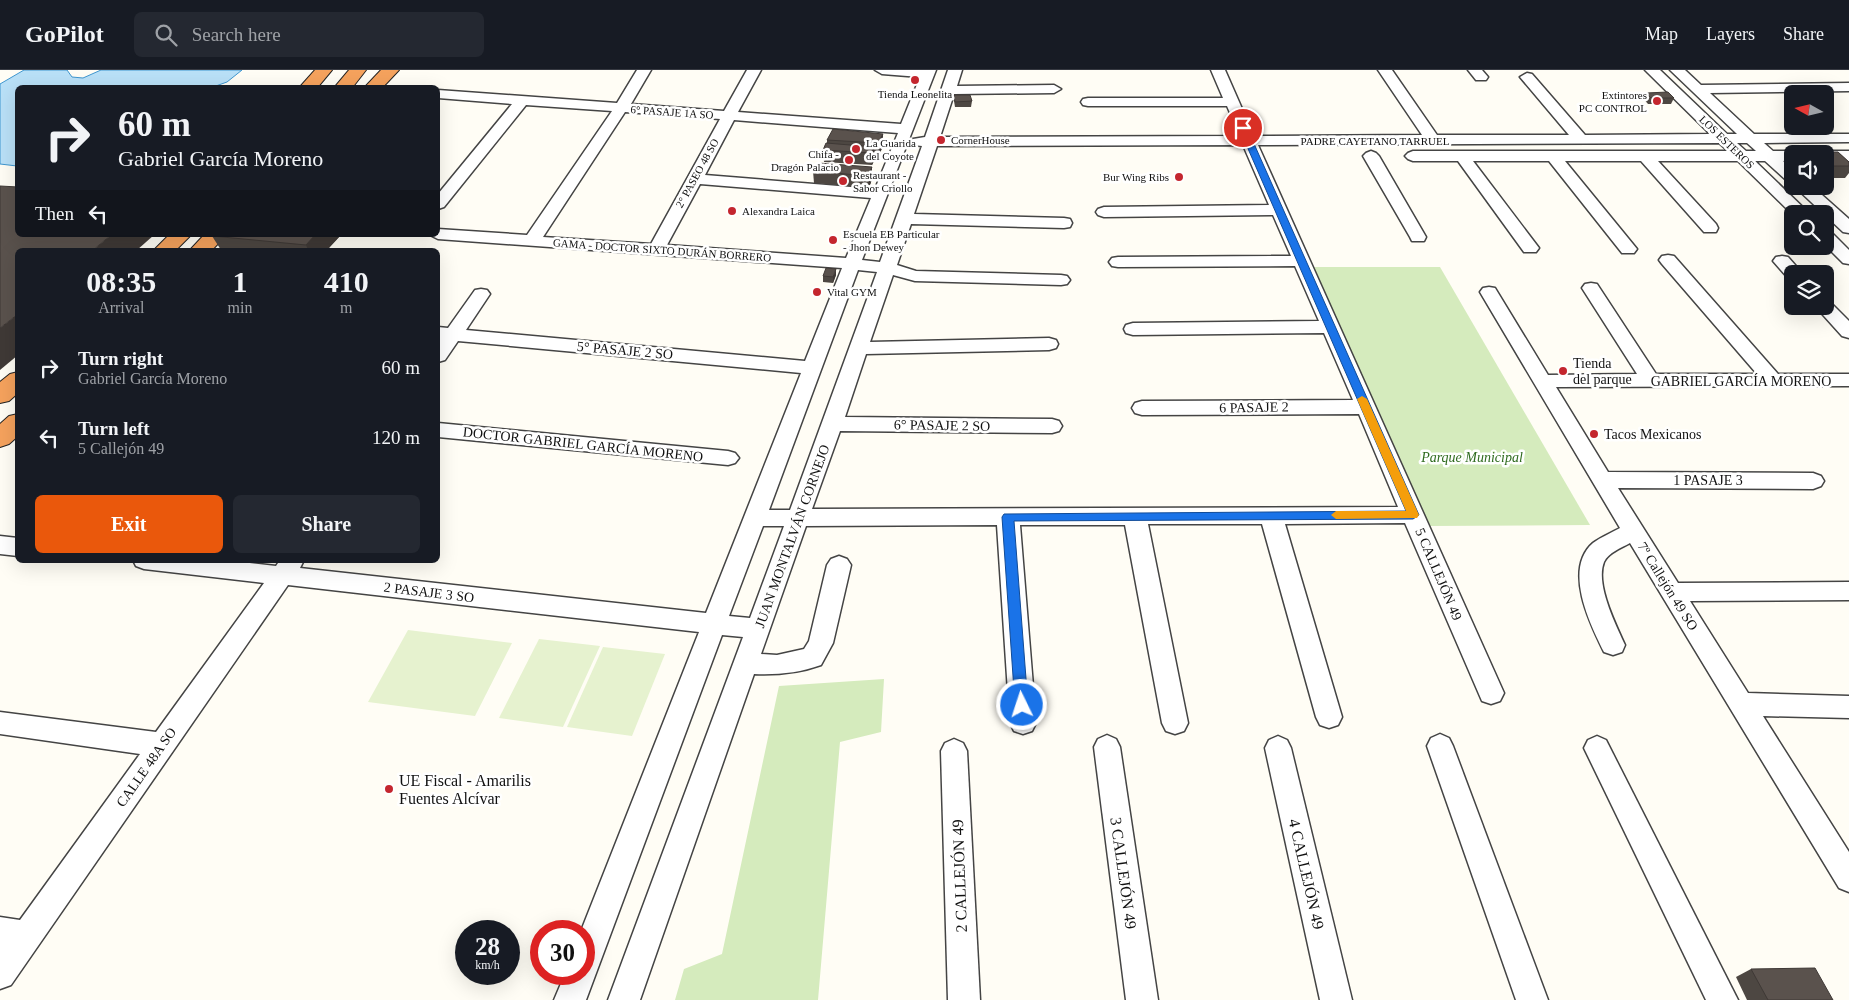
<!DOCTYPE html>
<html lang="en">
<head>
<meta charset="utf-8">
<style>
  :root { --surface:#171b24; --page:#242831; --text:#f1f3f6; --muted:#9ea1a6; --line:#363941; --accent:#ea580c }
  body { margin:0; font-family:Georgia,serif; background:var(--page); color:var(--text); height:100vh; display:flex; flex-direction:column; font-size:19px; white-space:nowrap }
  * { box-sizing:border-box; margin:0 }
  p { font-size:16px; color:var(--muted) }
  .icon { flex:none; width:28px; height:28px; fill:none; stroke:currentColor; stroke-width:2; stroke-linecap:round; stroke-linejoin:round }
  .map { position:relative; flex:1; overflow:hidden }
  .drawer { position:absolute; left:15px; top:178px; width:425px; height:315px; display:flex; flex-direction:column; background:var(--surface); border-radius:8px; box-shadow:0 5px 20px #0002 }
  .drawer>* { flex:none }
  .hud { position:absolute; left:15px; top:15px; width:425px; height:152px; border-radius:8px; box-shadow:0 5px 20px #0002; background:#171b24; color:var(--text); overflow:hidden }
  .needle { width:32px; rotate:278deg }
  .tools { position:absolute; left:1784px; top:15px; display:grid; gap:10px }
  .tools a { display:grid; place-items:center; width:50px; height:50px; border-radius:8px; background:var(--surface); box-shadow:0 5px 20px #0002; font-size:25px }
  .speed { position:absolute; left:455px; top:850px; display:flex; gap:10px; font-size:25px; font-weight:700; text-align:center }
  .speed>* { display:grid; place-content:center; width:65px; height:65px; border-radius:50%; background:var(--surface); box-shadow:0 5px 20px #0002; line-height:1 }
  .speed small { font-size:12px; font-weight:400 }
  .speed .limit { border:8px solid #d22; background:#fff; color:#111 }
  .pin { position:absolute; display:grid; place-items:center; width:42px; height:42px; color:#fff; margin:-21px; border:2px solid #fff; border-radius:50%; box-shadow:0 1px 5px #0007 }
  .me { position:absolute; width:55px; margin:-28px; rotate:356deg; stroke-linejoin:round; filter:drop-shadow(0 0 4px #0008) }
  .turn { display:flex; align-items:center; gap:18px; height:105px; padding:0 20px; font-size:22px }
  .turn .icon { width:65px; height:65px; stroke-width:2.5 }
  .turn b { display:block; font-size:35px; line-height:42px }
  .then { display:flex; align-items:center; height:48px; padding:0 20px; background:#0003; gap:10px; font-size:19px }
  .eta { display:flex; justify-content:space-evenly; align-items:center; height:85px; text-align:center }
  .eta b { font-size:30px; font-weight:600; line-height:35px }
  .button { display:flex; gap:10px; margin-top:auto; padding:10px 20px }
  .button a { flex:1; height:58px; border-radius:8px; background:var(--accent); color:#fff; font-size:20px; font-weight:600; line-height:58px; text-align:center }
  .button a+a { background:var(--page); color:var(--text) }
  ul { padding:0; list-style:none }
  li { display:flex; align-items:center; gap:15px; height:70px; padding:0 20px }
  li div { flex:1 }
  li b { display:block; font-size:19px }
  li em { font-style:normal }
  header { display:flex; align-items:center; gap:30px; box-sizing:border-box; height:70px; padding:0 25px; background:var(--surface); border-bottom:1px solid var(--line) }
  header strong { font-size:24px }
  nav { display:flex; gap:28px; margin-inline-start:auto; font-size:18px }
  .search { width:350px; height:45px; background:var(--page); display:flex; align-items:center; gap:12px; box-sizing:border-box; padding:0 18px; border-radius:8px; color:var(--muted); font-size:19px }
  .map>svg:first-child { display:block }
  .green { fill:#d5ebbd }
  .pitch { fill:#e6f2cf }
  .water { fill:#b9e0f7; stroke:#3f96cf }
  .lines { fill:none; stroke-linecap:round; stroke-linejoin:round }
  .minor-casing { stroke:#444; stroke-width:3 }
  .highway-casing { stroke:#222; stroke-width:2 }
  .minor { fill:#fff; fill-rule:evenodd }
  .highway { fill:#f5a25d; fill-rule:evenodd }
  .wall { fill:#4d4742 }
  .shaded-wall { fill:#3f3936 }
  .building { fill:#5a524d; stroke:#3f3936 }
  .route { fill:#1a73e8; stroke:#114b97 }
  .slow { fill:#f59e0b }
  .poi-dot { fill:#c4262e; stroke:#fff; stroke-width:2 }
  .labels { text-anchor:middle; stroke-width:5; stroke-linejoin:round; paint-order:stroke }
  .far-poi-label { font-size:11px; fill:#111; stroke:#fff; text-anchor:start }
  .far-street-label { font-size:11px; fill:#111; stroke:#fff }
  .street-label { font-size:14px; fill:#111; stroke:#fff }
  .poi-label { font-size:14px; fill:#111; stroke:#fff; text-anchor:start }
  .park-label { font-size:14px; font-style:italic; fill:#2f6b1f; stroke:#fff }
  .near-poi-label { font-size:16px; fill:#111; stroke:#fff; text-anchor:start }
  .near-street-label { font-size:16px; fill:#111; stroke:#fff }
</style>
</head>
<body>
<header>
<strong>GoPilot</strong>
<div class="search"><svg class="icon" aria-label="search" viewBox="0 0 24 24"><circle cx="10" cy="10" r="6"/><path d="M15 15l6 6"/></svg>Search here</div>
<nav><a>Map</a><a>Layers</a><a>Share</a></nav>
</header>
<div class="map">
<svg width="1849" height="930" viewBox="0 0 1849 930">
  <rect width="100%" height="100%" fill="#fffdf5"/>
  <g class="green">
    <polygon points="1314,197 1440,197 1590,455 1428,456"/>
    <polygon points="884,609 881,662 840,672 818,930 675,930 684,899 722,884 779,616"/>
  </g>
  <g class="pitch">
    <polygon points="408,560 512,573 475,646 368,632"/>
    <polygon points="539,569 600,576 563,657 499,648"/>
    <polygon points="603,577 665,584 632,666 567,657"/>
  </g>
  <polygon class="water" points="24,0 67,0 72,7 83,8 101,0 242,0 227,12 213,17 18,18 17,96 0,94 0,14"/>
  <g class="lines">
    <defs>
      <g id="minor">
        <path d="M637,0h14l-20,34 93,7 23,-41h14l-23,42 163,12 19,-47 -38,-3 -7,-4h61l-74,190 18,2 42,-116 -9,-1 -2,-3 2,-3 12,-2 23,-67h14l-5,16 97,-1 7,4 -7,4 -100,1 -14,43 300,-1 -13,-30h-139l-5,-1 -2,-3 2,-3 5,-1h135l-12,-28h14l29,66 168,-1 -44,-65h14l45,65h132l-49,-58 7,-4 5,1 53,61 125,-1 -65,-64h15l67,64h10l-67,-64h15l16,15 148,-2v8l-139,2 44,41h95v8l-85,1 9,8h19l6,3h-6v6l-9,1 9,8v13l-6,-2 -21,-19h-10l55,53h-18l-54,-53h-80l58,63 2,4 -2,4h-12l-63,-71h-76l72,88 -3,4h-12l-73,-92h-76l66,87 -3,4h-12l-66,-91h-45l-5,-2 -3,-3 3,-3 5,-2h315l-9,-8 -461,2 246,548 -4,8 -9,3 -9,-3 -77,-178 -120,1 57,193 -4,8 -9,3 -9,-3 -4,-8 -54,-193h-114l40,199 -4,8 -9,3 -9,-3 -4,-8 -37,-198h-105l16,198 -4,8 -9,3 -9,-3 -4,-8 -13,-198 -191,1 -45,128 16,1 27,-6 5,-8 18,-76 4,-6 8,-3 8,3 4,6 -18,78 -12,22c-22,8 -44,10 -67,9l-114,326h-32l135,-363 -21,-2 -136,365h-32l11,-26h19v-43h-3l118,-299 -411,-47 -277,400 -11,4v-72l20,3 120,-166 -140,-20v-22l156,20 108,-149 -120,-14 -8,-3 -3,-6h91l52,6 4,-6h24l-4,8 406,45 95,-240 -343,-32 -13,19 -7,2v-19l2,-4h-2v-12l10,1 27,-38 6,-1 6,1 3,4 -24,36 339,31 37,-93 -404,-29 -8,-4h8v-6l89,6 85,-124 -86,-6 -82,102 -6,2v-15l74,-90 -74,-6v-8l179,13zM625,42l95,7 -69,125 -108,-7zM734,50l164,13 -23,56 -170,-14zM1737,73h10l9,8h-10zM1243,75l26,60 -165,2 -6,2 -2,3 2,3 6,2 169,-2 18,41 -173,1 -6,1 -3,4 3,4 6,1 177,-1 24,55 -186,2 -7,2 -2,4 2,4 7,2 191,-2 29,67 -211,1 -7,2 -3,5 3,5 7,2 217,-1 39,93 -586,2 28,-78 212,2 7,-2 3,-5 -3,-5 -7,-2 -207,-2 21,-63 183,-4 7,-2 2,-4 -2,-4 -7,-2 -179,4 23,-67 22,6 146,4 6,-1 3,-4 -3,-4 -6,-1 -145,-4 -19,-6 14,-41 153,4 6,-1 2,-4 -2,-4 -6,-1 -150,-4 23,-68zM700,114l171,14 -25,60 -179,-13zM858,200l19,2 -87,238h-21zM763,456h21l-34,92 -21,-2z"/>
        <polygon points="1468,0 1482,0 1488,7 1486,10 1476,10"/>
        <polygon points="1371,81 1376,83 1379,86 1426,167 1424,171 1412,171 1410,167 1363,86 1366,83"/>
        <polygon points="1825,81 1849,81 1849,91 1825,91 1825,84 1819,84"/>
        <polygon points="1794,116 1812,116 1849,149 1849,163 1843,162"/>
        <polygon points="1825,161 1831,162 1849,180 1849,194 1843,193 1825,175"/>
        <path d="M1668,185l6,1 104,118h71v12l-293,1 52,85 205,1 8,3 3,5 -3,5 -8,3 -195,-1 60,95 171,-1v18l-159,1 58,92 101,3v22l-86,-2 86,136v40l-10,-4 -209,-345c-9,5 -22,10 -26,19 -9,22 12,63 21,83l-3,7 -9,3 -9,-3c-14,-28 -41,-83 -11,-109 8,-6 18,-10 27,-15l-140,-236 3,-4 6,-1 6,1 53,87 89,-1 -55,-86 3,-4 6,-1 6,1 59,90h101l-95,-110 -3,-4 3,-4z"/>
        <polygon points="1782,186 1788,187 1803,204 1792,204 1792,209 1788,208 1773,191 1776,187"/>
        <polygon points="1825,231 1830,232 1849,251 1849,268 1842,266 1815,236 1825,236"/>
        <polygon points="438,353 728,381 735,383 739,388 735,393 728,395 438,367"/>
        <polygon points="0,466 18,468 18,486 0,484"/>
        <polygon points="1440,664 1449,668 1453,676 1548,930 1516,930 1427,676 1431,668"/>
        <polygon points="1107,665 1116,669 1120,677 1158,930 1126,930 1094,677 1098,669"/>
        <polygon points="1278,666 1287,670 1291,678 1352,930 1320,930 1265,678 1269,670"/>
        <polygon points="1597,666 1606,670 1738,930 1706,930 1584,678 1588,670"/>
        <polygon points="954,669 963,673 967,681 980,930 948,930 941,681 945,673"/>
      </g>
      <g id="highway">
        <polygon points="315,0 332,0 317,18 299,18"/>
        <polygon points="349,0 366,0 352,18 334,18"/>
        <polygon points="381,0 399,0 382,18 364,18"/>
        <polygon points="169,165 191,165 176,180 154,180"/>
        <polygon points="204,165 226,165 212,180 190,180"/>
        <polygon points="18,302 18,323 9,331 0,333 0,312 10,304"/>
        <polygon points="18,344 18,366 9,374 0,377 0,354 9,346"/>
      </g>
    </defs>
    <use href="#minor" class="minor-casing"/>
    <use href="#highway" class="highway-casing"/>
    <use href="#minor" class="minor"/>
    <use href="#highway" class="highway"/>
  </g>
  <g class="wall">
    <polygon points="1646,23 1674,28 1671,34 1648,34 1643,28"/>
    <polygon points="954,25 972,31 971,37 955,37 954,31"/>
    <polygon points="883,64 883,76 879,85 875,85 875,89 872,95 824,92 823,80 827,73 827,70"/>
    <polygon points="1808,82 1838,82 1849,92 1849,103 1845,108 1825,108 1825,84 1807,84"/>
    <polygon points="872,97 872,109 869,118 814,113 813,101"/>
    <polygon points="214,165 340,165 340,166 327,180 221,180 212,166"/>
    <polygon points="836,205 833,213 823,212 823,206"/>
    <polygon points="1751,899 1833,930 1747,930 1736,907"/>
  </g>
  <g class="shaded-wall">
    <polygon points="883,64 883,76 879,85 878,73"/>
    <polygon points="874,77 875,89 872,95 872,83"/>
    <polygon points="872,97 872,109 869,118 868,106"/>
    <polygon points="111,165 154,165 137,180 93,180"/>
    <polygon points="315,165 340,165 340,166 327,180 308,180 306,175"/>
    <polygon points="836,199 836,205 833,213 833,207"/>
    <polygon points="18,244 18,285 0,300 0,258"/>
  </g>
  <g class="building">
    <polygon points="1668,22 1674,28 1651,28 1646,23"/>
    <polygon points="954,25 970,25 972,31 955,32"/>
    <polygon points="833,59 883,64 878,73 827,70"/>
    <polygon points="826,73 874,77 872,83 823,80"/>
    <polygon points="1808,82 1838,82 1849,92 1849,96 1825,96 1825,84 1810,84"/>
    <polygon points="818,93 872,97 868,106 813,101"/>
    <polygon points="0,116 18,117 18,165 111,165 93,180 18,180 18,244 0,258"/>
    <polygon points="214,165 315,165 306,175 212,166"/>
    <polygon points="826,198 836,199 833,207 823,206"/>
    <polygon points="1815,898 1833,930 1768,930 1751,899"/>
  </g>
  <polygon class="route" points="1240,57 1247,58 1419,445 1413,449 1014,451 1028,635 1026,639 1022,641 1017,639 1015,635 1002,447 1004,444 1406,441 1239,58"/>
  <polygon class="slow" points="1362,326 1367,329 1419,445 1417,448 1336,449 1331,445 1336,441 1406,441 1357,329"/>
  <g class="poi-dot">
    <circle cx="915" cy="10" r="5"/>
    <circle cx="1657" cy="31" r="5"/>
    <circle cx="941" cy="70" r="5"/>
    <circle cx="856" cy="79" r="5"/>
    <circle cx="849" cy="90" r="5"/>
    <circle cx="1179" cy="107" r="5"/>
    <circle cx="843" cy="111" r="5"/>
    <circle cx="732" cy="141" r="5"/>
    <circle cx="833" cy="170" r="5"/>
    <circle cx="817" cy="222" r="5"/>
    <circle cx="1563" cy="301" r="5"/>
    <circle cx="1594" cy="364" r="5"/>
    <circle cx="389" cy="719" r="5"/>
  </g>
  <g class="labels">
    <g class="far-poi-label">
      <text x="915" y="28" text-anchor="middle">Tienda Leonelita</text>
      <text x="1647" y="29" text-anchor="end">Extintores<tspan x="1647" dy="13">PC CONTROL</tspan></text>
      <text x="951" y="74">CornerHouse</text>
      <text x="866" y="77">La Guarida<tspan x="866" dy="13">del Coyote</tspan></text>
      <text x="839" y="88" text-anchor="end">Chifa -<tspan x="839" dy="13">Dragón Palacio</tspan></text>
      <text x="853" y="109">Restaurant -<tspan x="853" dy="13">Sabor Criollo</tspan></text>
      <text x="1169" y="111" text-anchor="end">Bur Wing Ribs</text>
      <text x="742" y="145">Alexandra Laica</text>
      <text x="843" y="168">Escuela EB Particular<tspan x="843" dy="13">- Jhon Dewey</tspan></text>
      <text x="827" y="226">Vital GYM</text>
    </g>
    <g class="far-street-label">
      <text transform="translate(672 42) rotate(4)" y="4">6° PASAJE 1A SO</text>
      <text x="1375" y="75">PADRE CAYETANO TARRUEL</text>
      <text transform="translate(1727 72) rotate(44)" y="4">LOS ESTEROS</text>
      <text transform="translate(697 103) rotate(-61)" y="4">2° PASEO 48 SO</text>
      <text transform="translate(662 180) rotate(4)" y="4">GAMA - DOCTOR SIXTO DURÁN BORRERO</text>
    </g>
    <g class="street-label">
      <text transform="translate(625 280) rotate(5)" y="5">5° PASAJE 2 SO</text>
      <text x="1741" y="316">GABRIEL GARCÍA MORENO</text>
      <text transform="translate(1254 337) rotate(-1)" y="5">6 PASAJE 2</text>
      <text transform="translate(942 355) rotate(1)" y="5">6° PASAJE 2 SO</text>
      <text transform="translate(583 374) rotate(6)" y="5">DOCTOR GABRIEL GARCÍA MORENO</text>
      <text x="1708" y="415">1 PASAJE 3</text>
      <text transform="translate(792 466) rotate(-70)" y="5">JUAN MONTALVÁN CORNEJO</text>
      <text transform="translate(1439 504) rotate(67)" y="5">5 CALLEJÓN 49</text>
      <text transform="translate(1668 516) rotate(58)" y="5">7º Callejón 49 SO</text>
      <text transform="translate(429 522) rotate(7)" y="5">2 PASAJE 3 SO</text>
      <text transform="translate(146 697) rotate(-55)" y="5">CALLE 48A SO</text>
    </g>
    <g class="poi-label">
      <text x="1573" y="298">Tienda<tspan x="1573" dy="16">del parque</tspan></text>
      <text x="1604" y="369">Tacos Mexicanos</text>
    </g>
    <g class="park-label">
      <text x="1472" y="392">Parque Municipal</text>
    </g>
    <g class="near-poi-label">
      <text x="399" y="716">UE Fiscal - Amarilis<tspan x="399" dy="18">Fuentes Alcívar</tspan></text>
    </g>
    <g class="near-street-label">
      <text transform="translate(1124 803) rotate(82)" y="6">3 CALLEJÓN 49</text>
      <text transform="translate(1307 804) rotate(77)" y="6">4 CALLEJÓN 49</text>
      <text transform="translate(959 806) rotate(-92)" y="6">2 CALLEJÓN 49</text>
    </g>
  </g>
</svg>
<div class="tools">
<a><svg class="needle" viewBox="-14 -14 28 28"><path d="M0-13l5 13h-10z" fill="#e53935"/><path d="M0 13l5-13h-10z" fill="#9ea1a6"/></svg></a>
<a><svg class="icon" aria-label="sound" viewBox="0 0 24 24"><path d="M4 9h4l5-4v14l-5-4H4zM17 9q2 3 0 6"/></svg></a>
<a><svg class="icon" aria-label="search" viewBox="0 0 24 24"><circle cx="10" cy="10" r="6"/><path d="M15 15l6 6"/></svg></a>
<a><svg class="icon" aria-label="layers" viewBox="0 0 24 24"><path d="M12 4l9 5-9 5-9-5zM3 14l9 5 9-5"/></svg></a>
</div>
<div class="speed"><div>28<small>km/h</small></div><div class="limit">30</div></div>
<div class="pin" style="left:1243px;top:58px;background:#d93025"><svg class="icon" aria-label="arrive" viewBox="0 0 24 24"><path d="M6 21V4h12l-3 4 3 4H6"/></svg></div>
<svg class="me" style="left:1022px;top:635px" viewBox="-20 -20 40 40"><circle r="17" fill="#1a73e8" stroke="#fff" stroke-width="3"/><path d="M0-11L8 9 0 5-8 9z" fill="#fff"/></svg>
<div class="hud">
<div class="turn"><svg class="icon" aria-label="right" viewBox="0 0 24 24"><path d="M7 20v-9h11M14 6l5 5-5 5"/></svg><div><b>60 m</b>Gabriel García Moreno</div></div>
<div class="then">Then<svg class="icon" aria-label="left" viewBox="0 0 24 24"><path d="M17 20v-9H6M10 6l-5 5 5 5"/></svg></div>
</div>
<section class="drawer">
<div class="eta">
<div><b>08:35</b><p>Arrival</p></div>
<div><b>1</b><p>min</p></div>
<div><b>410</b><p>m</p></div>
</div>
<ul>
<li><svg class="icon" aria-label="right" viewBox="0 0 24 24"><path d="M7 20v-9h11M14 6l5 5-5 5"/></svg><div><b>Turn right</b><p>Gabriel García Moreno</p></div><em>60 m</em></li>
<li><svg class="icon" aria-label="left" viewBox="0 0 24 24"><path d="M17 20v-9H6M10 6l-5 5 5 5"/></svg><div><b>Turn left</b><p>5 Callejón 49</p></div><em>120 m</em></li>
</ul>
<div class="button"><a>Exit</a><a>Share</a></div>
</section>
</div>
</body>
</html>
